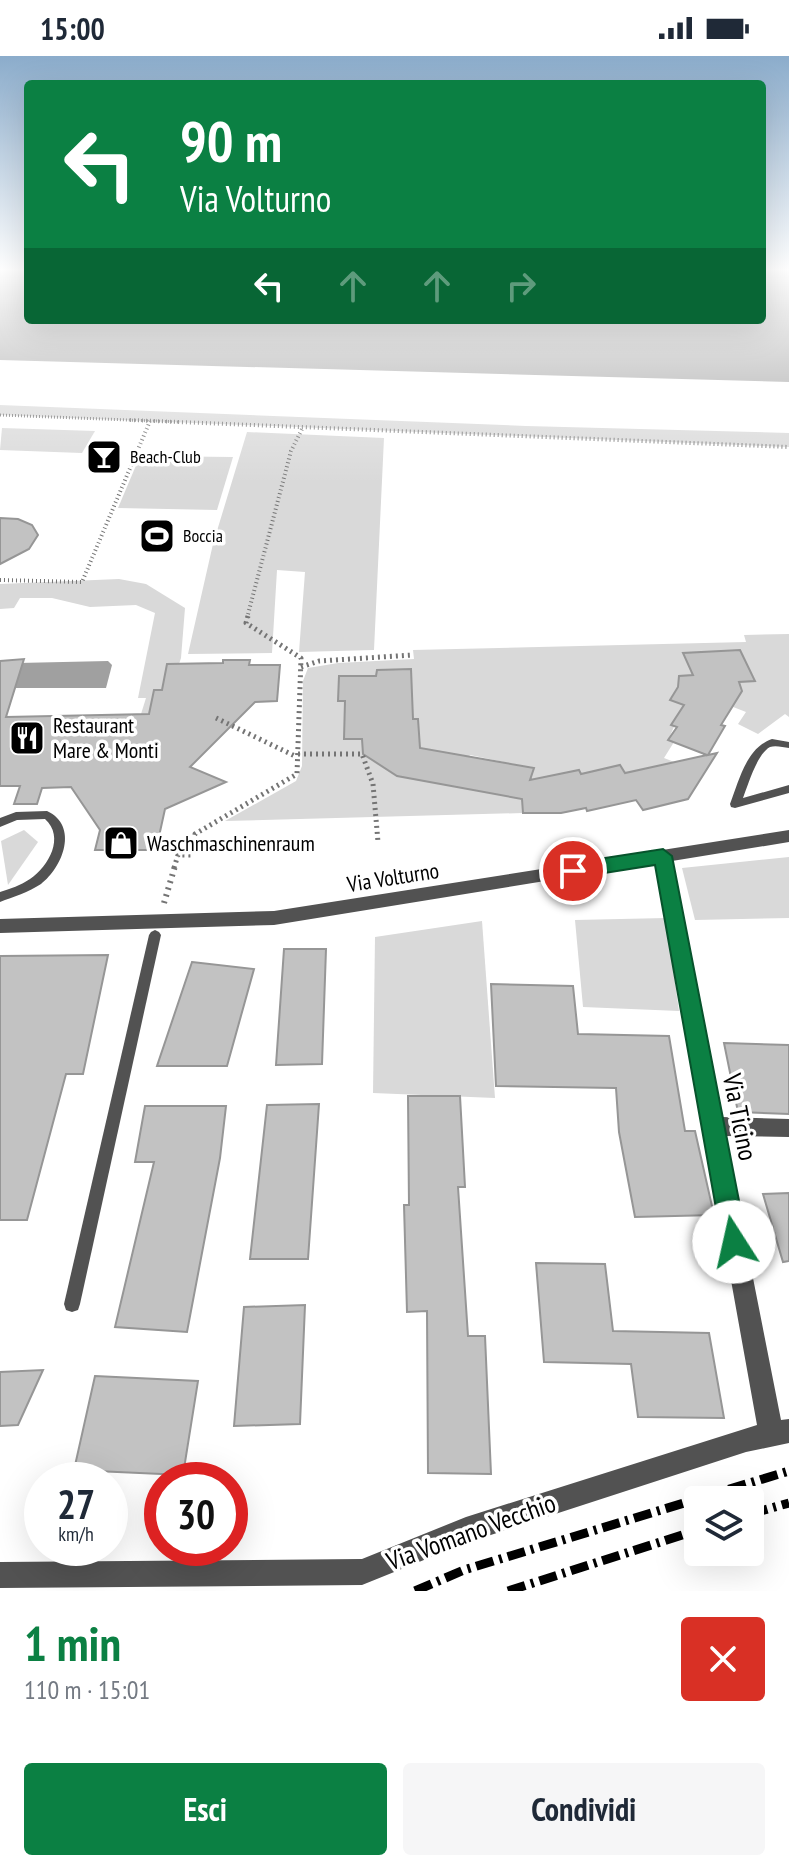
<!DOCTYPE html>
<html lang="it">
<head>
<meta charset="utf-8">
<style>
  :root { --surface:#fff; --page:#f6f6f7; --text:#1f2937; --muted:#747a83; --accent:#0b8043 }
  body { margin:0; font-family:"PT Sans Narrow",sans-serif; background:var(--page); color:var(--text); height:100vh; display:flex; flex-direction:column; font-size:30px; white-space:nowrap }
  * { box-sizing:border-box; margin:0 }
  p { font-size:26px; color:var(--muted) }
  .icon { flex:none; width:44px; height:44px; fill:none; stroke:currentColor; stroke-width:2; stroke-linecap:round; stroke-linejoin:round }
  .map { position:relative; height:1535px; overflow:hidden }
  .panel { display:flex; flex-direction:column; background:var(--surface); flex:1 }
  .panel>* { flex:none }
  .banner { position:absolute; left:24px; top:24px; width:742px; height:244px; border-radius:8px; box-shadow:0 8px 32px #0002; background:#0b8043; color:#fff; overflow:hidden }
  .fabs { position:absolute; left:684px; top:1430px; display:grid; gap:16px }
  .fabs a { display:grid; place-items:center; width:80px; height:80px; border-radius:8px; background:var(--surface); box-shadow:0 8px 32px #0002; font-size:40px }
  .speed { position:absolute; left:24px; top:1406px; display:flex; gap:16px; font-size:40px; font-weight:700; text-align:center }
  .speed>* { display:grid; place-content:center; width:104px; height:104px; border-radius:50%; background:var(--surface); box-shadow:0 8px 32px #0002; line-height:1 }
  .speed small { font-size:20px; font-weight:400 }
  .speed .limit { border:12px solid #d22; background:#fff; color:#111 }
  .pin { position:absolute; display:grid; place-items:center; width:68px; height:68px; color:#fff; margin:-34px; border:4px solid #fff; border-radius:50%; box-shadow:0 2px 8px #0007 }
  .me { position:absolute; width:88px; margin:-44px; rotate:350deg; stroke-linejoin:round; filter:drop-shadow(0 0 6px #0008) }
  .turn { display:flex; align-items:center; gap:28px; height:168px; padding:0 24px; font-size:36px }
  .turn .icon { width:104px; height:104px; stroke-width:2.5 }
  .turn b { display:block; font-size:56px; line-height:68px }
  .lanes { display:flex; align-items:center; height:76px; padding:0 24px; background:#0003; justify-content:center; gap:40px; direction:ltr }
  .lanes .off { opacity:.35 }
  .round { display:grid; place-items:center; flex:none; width:84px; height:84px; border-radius:8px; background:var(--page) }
  .headline { display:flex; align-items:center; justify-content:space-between; height:136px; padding:0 24px }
  h1 { font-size:48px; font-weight:700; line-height:60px; color:var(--accent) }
  .primary-button { display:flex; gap:16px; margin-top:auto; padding:16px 24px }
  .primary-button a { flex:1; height:92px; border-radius:8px; background:var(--accent); color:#fff; font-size:32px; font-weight:700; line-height:92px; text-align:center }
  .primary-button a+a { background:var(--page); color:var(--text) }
  .status { display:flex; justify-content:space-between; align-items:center; height:56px; padding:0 40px; background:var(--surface); direction:ltr }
  .status svg { height:22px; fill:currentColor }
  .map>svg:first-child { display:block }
  .green { fill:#d9d9d9 }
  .water { fill:#a0a0a0 }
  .building { fill:#c2c2c2; stroke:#969696; stroke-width:2 }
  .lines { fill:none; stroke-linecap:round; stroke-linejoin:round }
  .path-far3 { stroke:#747474; stroke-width:3; stroke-dasharray:1 2; stroke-linecap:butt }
  .path-far2 { stroke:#747474; stroke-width:4; stroke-dasharray:1 3; stroke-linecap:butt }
  .path-far1 { stroke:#747474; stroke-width:5; stroke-dasharray:2 4; stroke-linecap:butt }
  .path { stroke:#747474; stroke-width:6; stroke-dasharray:2 5; stroke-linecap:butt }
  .service { fill:#525252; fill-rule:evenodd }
  .minor { fill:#525252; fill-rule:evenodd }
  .rail { stroke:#000; stroke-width:9; stroke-dasharray:18 6 3 6; stroke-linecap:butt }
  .route { fill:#0b8043; stroke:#07532c; stroke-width:2 }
  .labels { text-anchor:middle; stroke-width:7; stroke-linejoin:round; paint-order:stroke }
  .far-poi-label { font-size:18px; fill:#000; stroke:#fff; text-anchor:start }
  .poi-label { font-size:22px; fill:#000; stroke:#fff; text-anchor:start }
  .street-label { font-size:22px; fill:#000; stroke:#fff }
  .near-street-label { font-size:26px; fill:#000; stroke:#fff }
</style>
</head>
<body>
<div class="status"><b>15:00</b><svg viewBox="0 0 49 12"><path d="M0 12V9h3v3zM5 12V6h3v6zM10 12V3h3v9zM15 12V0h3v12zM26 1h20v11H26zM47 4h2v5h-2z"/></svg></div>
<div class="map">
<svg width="789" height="1535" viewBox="0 0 789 1535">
  <rect width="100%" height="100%" fill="#fff"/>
  <g class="green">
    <polygon points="0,349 526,370 789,377 789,391 0,359"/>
    <polygon points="2,372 95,375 82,397 0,394"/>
    <polygon points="247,376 384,382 374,594 299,596 305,516 277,514 272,597 188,598 213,488"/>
    <polygon points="140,400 233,401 217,454 118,452"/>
    <polygon points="119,523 146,528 185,552 181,602 179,608 167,609 162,634 154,634 149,658 141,658 146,642 138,642 155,557 136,549 90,551 52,542 20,542 14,552 0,553 0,528"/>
    <path d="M789,578v83l-4,-3 -27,20 -20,-10 8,-12 -23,-9 16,-22 16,-1 -15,-29 -56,3 9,21 -14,1 -1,11 -8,13 14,5 -16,35 6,2 -10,16 31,12 -70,3 -5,-8 -39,9 -3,-4 -48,10 4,-12 -64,-13 -2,3 -67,14 17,-53h-5l-3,-50 -33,1 -1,5 -38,1v25l28,-1c-2,17 -8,45 0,56l31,20 125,23 1,14 -298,8 71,-40 6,-15 1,-85 5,-13 30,-5 76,-4 -1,-9 333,-8 -2,-7z"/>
    <polygon points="24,774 38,786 8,829 1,785"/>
    <polygon points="789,801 789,862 695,864 682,812"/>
    <polygon points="666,862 679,955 583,951 575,864"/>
    <polygon points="482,865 495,1042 373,1037 375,881"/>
  </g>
  <g class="water">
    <polygon points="0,212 28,212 28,264 762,264 762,212 789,212 789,326 0,304"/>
    <polygon points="108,605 112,609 106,632 13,632 18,607"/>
  </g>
  <g class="building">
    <polygon points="0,462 18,463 32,469 38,479 29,493 0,508"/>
    <polygon points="740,594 755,625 739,626 742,635 721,669 725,670 708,699 717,697 688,743 643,754 636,744 587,755 586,752 561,757 523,757 522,743 397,720 363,698 362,683 344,683 345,645 338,645 339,620 376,620 377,614 411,613 413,663 418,663 420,692 534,712 530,724 579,714 581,718 620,709 625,717 707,699 668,684 677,671 671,669 684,649 670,644 678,631 679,620 693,619 683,597"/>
    <polygon points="24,603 6,661 149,658 154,634 162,634 167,608 223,607 223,604 250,604 249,609 280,609 277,645 255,646 190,711 226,726 165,753 156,794 95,794 100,774 71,731 42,732 37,748 14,748 20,730 0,730 0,605"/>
    <polygon points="284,893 326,893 322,1008 276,1009"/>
    <polygon points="108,899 83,1018 66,1018 27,1164 0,1164 0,900"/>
    <polygon points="192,906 254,913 227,1010 157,1010"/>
    <polygon points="491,928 573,930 578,978 669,980 685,1075 695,1075 714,1159 635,1161 619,1076 616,1032 496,1030"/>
    <polygon points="724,987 789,989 789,1058 738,1056"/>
    <polygon points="408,1040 460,1040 465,1131 458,1131 468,1280 485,1280 491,1418 428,1417 427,1255 407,1256 404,1149 409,1149"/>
    <polygon points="319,1048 308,1203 250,1203 267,1049"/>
    <polygon points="145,1050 226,1050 220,1102 187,1276 115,1271 154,1106 135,1106"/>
    <polygon points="789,1137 789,1205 783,1206 763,1138"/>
    <polygon points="536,1207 605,1208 613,1275 709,1277 724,1362 638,1361 631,1308 544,1306"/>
    <polygon points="305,1249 300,1368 234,1370 244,1251"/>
    <polygon points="43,1314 18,1369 0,1370 0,1316"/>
    <polygon points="95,1320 198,1325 183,1419 74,1414"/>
  </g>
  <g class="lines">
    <polyline class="path-far3" points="0,359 180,366"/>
    <g class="path-far2">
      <polyline points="130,364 789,391"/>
      <polyline points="0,524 82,526 150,365"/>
      <polyline points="247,562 291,395 303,371"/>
    </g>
    <g class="path-far1">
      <polyline points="301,611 319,605 413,599"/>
      <polyline points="216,662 297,701"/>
      <polyline points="298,698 362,698 373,728 378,786"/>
      <polyline points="174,812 178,799 192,799 195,778 297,718 301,602 246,567 248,560"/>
    </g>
    <polyline class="path" points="164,847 175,810"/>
    <g class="service">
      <path d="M772,683l17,3v6c-6,-1 -14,-3 -19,-1 -13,7 -22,38 -27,51l46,-13v8l-54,15 -4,-1 -1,-3c9,-23 16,-56 42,-65z"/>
      <path d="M47,755c32,15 16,56 -6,73 -12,8 -28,13 -41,18v-10c10,-3 21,-7 30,-13 19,-13 35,-42 15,-60l-28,1 -17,7v-9l16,-6z"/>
      <polygon points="155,874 159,876 161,879 80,1248 78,1254 72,1256 66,1254 64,1248 149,879 151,876"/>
    </g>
    <polygon class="minor" points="789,774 789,786 672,805 722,1061 789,1063 789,1081 725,1080 781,1364 789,1363 789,1387 746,1396 466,1487 362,1529 0,1532 0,1506 362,1503 466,1461 757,1369 656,807 274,869 0,877 0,863 274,855"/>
    <g class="rail">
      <polyline points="750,1458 789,1447"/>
      <polyline points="415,1535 464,1514 789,1415"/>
      <polyline points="508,1535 698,1474"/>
    </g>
  </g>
  <linearGradient id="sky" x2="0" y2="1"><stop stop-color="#8baccb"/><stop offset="0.5" stop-color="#fff"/><stop offset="1" stop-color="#fff" stop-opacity="0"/></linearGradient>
  <rect width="789" height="427" fill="url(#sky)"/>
  <polygon class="route" points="663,793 672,800 747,1186 743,1195 734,1198 726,1195 722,1186 655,809 573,822 564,815 573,807"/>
  <defs>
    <symbol id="bar-square" viewBox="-11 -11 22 22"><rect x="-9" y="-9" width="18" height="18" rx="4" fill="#000" stroke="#fff"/><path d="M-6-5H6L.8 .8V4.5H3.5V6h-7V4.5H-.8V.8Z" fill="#fff"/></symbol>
    <symbol id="stadium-square" viewBox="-11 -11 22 22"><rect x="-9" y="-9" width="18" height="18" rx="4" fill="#000" stroke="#fff"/><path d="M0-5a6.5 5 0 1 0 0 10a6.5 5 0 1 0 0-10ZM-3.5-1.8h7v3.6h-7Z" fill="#fff"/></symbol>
    <symbol id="restaurant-square" viewBox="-11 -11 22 22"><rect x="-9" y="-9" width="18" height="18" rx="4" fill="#000" stroke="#fff"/><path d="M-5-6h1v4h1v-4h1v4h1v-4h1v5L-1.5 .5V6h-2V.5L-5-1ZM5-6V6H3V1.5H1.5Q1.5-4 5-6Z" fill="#fff"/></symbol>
    <symbol id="shop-square" viewBox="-11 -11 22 22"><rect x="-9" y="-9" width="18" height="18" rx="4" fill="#000" stroke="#fff"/><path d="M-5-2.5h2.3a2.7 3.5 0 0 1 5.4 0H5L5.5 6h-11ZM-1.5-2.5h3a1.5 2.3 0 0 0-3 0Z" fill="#fff"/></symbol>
  </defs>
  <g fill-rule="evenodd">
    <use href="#bar-square" x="84" y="381" width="40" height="40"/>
    <use href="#stadium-square" x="137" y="460" width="40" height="40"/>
    <use href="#restaurant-square" x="7" y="662" width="40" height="40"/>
    <use href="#shop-square" x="101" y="767" width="40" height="40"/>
  </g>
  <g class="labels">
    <g class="far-poi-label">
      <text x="130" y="407">Beach-Club</text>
      <text x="183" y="486">Boccia</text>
    </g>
    <g class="poi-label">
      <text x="53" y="677">Restaurant<tspan x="53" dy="25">Mare &amp; Monti</tspan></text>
      <text x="147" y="795">Waschmaschinenraum</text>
    </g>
    <g class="street-label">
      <text transform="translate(393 821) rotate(-9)" y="8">Via Volturno</text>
    </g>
    <g class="near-street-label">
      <text transform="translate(740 1061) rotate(79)" y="9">Via Ticino</text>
      <text transform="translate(471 1476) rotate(-20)" y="9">Via Vomano Vecchio</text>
    </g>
  </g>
</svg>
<div class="fabs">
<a><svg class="icon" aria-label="layers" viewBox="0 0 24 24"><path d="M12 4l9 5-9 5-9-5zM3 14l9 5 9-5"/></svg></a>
</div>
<div class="speed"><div>27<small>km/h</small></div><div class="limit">30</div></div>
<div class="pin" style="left:573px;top:815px;background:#d93025"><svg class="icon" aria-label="arrive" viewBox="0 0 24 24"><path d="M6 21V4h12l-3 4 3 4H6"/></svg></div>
<svg class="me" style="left:734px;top:1186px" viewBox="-20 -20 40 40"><circle r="19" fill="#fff"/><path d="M0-13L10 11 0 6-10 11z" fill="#0b8043"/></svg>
<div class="banner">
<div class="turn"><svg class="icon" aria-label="left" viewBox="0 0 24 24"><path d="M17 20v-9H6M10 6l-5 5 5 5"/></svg><div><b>90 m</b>Via Volturno</div></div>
<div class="lanes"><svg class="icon" aria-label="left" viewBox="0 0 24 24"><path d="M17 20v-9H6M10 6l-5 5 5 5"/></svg><svg class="icon off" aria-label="ahead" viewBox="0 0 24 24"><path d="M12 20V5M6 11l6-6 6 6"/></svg><svg class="icon off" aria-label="ahead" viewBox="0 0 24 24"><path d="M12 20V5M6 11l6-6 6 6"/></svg><svg class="icon off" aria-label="right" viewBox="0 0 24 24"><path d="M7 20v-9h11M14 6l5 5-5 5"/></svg></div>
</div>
</div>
<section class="panel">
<div class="headline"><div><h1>1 min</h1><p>110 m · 15:01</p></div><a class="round" style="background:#d93025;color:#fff"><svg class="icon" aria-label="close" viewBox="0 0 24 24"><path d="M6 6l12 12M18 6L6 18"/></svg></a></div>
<div class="primary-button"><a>Esci</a><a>Condividi</a></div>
</section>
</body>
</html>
